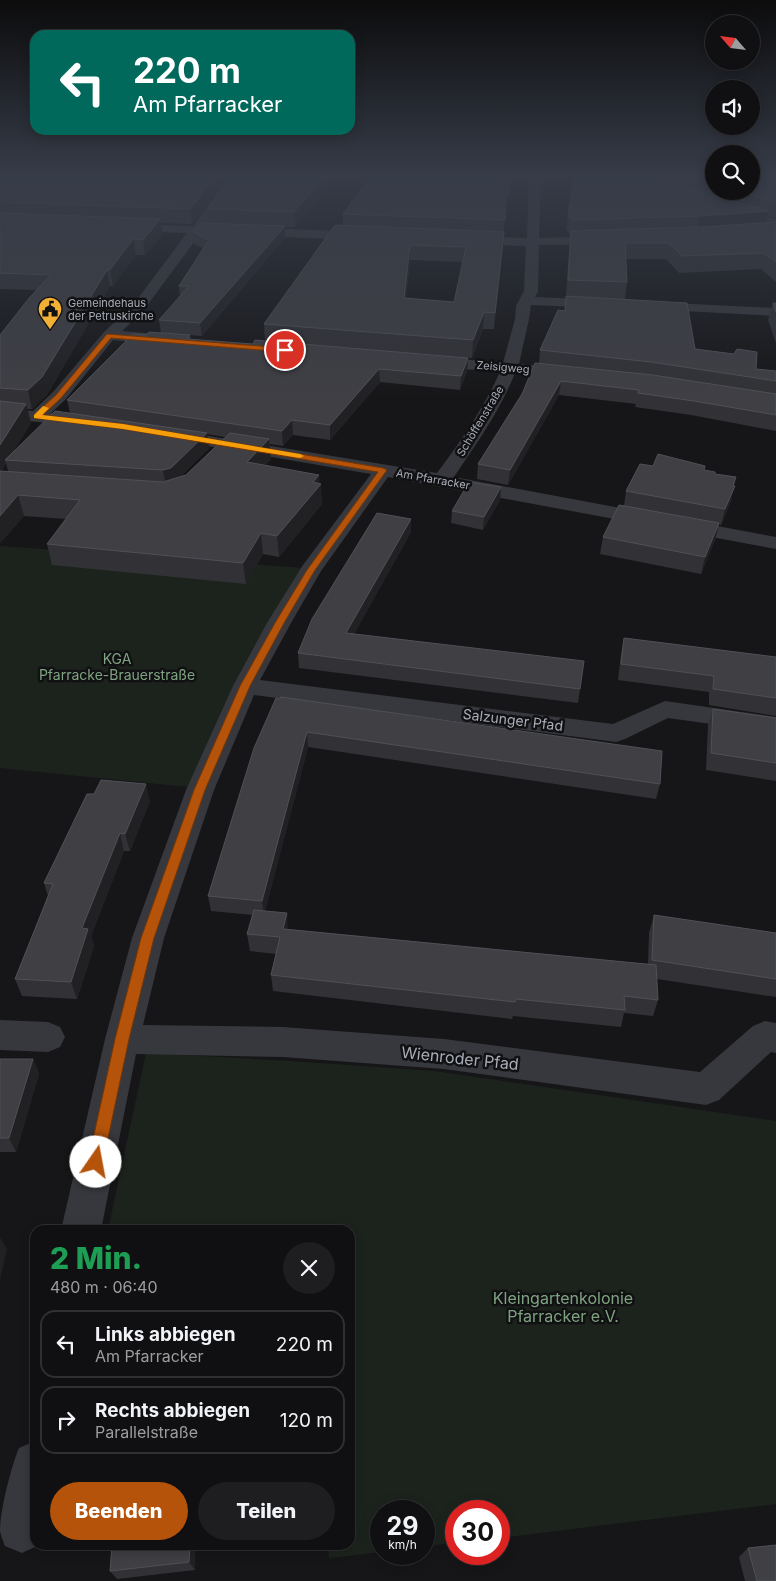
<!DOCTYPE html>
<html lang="de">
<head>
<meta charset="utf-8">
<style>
  :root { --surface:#101012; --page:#1e1e20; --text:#f1f3f6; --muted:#9c9d9f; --line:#303032; --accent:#b45309 }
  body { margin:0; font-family:Inter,sans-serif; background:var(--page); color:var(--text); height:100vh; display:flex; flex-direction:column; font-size:19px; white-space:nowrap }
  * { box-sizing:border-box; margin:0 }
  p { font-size:16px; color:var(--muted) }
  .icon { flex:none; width:28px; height:28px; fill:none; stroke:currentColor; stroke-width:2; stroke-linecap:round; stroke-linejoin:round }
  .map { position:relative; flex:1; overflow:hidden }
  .drawer { position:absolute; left:30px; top:1225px; width:325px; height:325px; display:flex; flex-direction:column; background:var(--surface); border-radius:15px; box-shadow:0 2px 12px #0003,0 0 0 1px var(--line) }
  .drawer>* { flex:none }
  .hud { position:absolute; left:30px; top:30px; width:325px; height:105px; border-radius:15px; box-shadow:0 2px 12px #0003,0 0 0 1px var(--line); background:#00695c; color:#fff; overflow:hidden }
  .needle { width:32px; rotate:298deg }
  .buttons { position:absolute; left:705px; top:15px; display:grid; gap:10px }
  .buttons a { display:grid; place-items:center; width:55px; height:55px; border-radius:50%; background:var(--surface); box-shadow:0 2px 12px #0003,0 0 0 1px var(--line); font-size:25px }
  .speed { position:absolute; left:370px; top:1500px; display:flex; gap:10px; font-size:25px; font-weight:700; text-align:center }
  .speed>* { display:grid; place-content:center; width:65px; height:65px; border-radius:50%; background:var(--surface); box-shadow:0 2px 12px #0003,0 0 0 1px var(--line); line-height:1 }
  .speed small { font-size:12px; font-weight:400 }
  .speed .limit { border:8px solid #d22; background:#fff; color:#111 }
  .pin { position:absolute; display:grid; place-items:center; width:42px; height:42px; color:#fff; margin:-21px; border:2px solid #fff; border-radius:50%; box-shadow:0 1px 5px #0007 }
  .me { position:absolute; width:55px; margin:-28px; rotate:12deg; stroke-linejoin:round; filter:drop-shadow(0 0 4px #0008) }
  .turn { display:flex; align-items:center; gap:18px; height:105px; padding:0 20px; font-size:22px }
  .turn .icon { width:65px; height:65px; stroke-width:2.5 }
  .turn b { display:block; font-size:35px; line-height:42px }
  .round { display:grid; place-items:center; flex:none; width:52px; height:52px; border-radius:26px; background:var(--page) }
  .overview { display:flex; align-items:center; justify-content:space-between; height:85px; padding:0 20px }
  h1 { font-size:30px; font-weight:800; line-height:38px; color:#1e9e55 }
  .cta { display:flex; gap:10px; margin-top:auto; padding:10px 20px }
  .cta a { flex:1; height:58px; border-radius:30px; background:var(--accent); color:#fff; font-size:20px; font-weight:800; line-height:58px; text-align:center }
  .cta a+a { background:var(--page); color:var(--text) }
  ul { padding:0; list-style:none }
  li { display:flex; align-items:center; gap:15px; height:68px; margin:0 10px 8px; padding:0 10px; border:2px solid var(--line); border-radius:15px }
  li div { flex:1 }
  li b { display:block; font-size:19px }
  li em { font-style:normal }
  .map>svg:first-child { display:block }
  .green { fill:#1c231d }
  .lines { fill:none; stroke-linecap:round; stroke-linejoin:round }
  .street { fill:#37383d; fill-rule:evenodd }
  .wall { fill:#323236; fill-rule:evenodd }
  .shaded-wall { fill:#212124 }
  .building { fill:#3f3f44; stroke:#4f5156; fill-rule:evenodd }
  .route { fill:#b45309; stroke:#753606 }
  .slow { fill:#f59e0b }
  .labels { text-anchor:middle; stroke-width:5; stroke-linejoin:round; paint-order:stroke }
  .far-poi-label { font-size:11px; fill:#a8adb8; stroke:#111113; text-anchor:start }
  .far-street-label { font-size:11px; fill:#a8adb8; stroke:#111113 }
  .park-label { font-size:14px; fill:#7fa381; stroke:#111113 }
  .street-label { font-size:14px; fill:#a8adb8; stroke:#111113 }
  .near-street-label { font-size:16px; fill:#a8adb8; stroke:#111113 }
  .near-park-label { font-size:16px; fill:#7fa381; stroke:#111113 }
</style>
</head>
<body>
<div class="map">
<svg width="776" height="1581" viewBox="0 0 776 1581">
  <rect width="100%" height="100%" fill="#161618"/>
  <g class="green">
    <polygon points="0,546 304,568 188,787 0,768"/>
    <polygon points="146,1053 290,1061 434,1071 776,1121 776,1504 499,1538 499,1511 456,1511 456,1543 424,1546 424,1511 381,1511 381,1552 329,1558 328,1545 350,1545 350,1230 108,1230"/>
  </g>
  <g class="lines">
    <g class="street">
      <polygon points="229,177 240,177 205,226 366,232 372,236 366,240 200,234 143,311 122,331 167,335 172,337 175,340 172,343 167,345 113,340 65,400 51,413 91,418 94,422 91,426 85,427 0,418 0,408 33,411 53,392 104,332 133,305 187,233 124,231 118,227 120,224 193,226"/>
      <path d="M529,177h12l-2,61 67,-2 6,4 -6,4 -67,1 -1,46 -3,6 67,3 5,1 2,3 -2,3 -5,1 -71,-3 -2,14 -10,45 49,4 6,2 2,3 -2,3 -6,2 -53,-5c-15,38 -38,70 -61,104l322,60v12l-388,-72 -67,94 -30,52 -31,57 353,44 52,-23 111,16v16l-108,-15 -43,21 -9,3 -362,-47 -40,95 -50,148 -21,87 140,2 161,12 256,33 53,-46 12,-5 11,2v30l-5,-1 -52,48 -13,5 -262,-36 -161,-12 -147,-3 -35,176h-40l44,-191 27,-101 54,-148 47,-104 34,-63 36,-58 68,-91 -199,-34 -6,-1 -3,-4 3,-4 6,-1 265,43c24,-32 46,-64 63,-101l-71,-6 -6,-2 -2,-3 2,-3 6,-2 74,7 12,-44 1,-13 8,-15 2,-45 -60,-2 -6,-4 6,-4 61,2z"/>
      <polygon points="732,207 776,219 776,227 728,214 726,211"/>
      <polygon points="650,302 776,308 776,316 645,309 643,306 645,303"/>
      <polygon points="0,1020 48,1022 60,1027 65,1037 60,1047 48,1052 0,1050"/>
      <path d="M35,1441v104h4l-17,8 -17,-7c-2,-5 -4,-10 -5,-15 0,-20 11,-64 19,-83z"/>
    </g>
  </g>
  <g class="wall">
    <path d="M0,177h227l-35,47 -31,-1 2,11 -18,21h-9l-23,31h-3l-63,109 -15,14h-5l4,14 -18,29 57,-39 -3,-13 79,-65 15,-2 -2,-13 21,-24 -1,-10 24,-38 -9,-4 -1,-12 15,-9 -1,-14 24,-32h107l-43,50h-10v11l-83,98 -12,-1 1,4 62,5 12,-3 -1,-17 79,-98v-12l27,-37h142l-2,21h-4l-3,49 -9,82h-11l-11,29 -135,-11 131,11 -1,13 -7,19 -80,-8 -50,58 -37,-5 -10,11 -13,-2 1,15 -6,6 55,18 2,21 -43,53 -16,-3 -17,30 -194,-19 -5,-21 19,-25 -42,-3 -24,27v-208l36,-45 -36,-1zM410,260l53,2 -9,40 -48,-4zM207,434l18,3 -39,38 -6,2 29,-29zM6,463l2,8h-6z"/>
    <polygon points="575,177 714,177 714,191 751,191 776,177 776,218 768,216 766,222 776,222 776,282 761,269 679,273 666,259 626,259 627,282 625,299 695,349 756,369 776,371 776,431 691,415 635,407 636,404 559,395 508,485 477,479 478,464 522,394 539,363 540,350 565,311 570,235 566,229 568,214"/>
    <polygon points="773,303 776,303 776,343 768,320"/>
    <polygon points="653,466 704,470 715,474 734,486 731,501 721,525 719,524 715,540 701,574 600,554 603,537 624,506 626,491"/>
    <polygon points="501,487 500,500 483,530 451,523 452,511"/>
    <polygon points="411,519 411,532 354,634 580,689 578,703 299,668 298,653"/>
    <polygon points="624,638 776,657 776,716 709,705 709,692 618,680 621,654"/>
    <polygon points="276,698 660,784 656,799 308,747 265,911 288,929 648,964 649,933 654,915 776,933 776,997 657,979 658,1000 653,1016 624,1013 621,1027 513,1016 512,1019 273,991 271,975 276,954 250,951 247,934 253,915 211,911 208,896"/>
    <polygon points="713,709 776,718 776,781 706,770 708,725"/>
    <polygon points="150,801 130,851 124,851 91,936 94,946 77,999 22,996 15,979 48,896 44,883"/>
    <polygon points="0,1059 33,1059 39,1074 16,1152 0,1152"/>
    <polygon points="195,1545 195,1570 117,1579 110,1571"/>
    <polygon points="748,1548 776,1581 745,1581 739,1557"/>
  </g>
  <g class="shaded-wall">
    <polygon points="215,177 227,177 192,224 190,209"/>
    <polygon points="325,177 338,177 295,227 294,212"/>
    <polygon points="769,211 765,226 697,231 700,216"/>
    <polygon points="160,219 163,234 145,255 143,240"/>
    <polygon points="285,226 285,238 202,336 200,323"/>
    <polygon points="504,232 503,247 494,329 495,313"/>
    <polygon points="133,239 136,255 113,286 110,270"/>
    <polygon points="410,245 410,260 404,315 404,298"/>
    <polygon points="107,270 110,286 47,395 32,409 28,390"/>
    <polygon points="484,312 483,329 472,358 473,340"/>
    <polygon points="468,358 467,371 460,390 461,376"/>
    <polygon points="379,369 380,382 330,440 330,425"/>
    <polygon points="561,381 559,395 508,485 510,470"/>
    <polygon points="26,404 31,423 8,460 5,460 6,463 0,474 0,445"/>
    <polygon points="292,420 293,435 283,446 282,431"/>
    <polygon points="207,433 209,448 173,484 166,486 163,470"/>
    <polygon points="269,439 271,459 249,482 247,462"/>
    <polygon points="319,475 320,485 321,484 322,504 279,557 277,536 313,482"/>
    <polygon points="736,477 731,501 721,525 725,509"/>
    <polygon points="501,487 500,500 483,530 484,517"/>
    <polygon points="18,495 24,516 0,543 0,516"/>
    <polygon points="411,519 411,532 347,647 346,633"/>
    <polygon points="719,523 715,540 701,574 705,557"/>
    <polygon points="261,533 263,554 246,584 243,563"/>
    <polygon points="307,732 308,747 264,916 262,901"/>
    <polygon points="146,784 150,801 130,851 125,834"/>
    <polygon points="120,833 124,851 91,936 94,946 77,999 71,982 82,928"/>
    <polygon points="287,913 288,930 283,929"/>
    <polygon points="33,1059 39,1074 16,1152 9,1138"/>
    <polygon points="0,1237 7,1249 0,1280"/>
    <polygon points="190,1545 195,1545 195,1570 189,1562"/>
  </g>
  <g class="building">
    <polygon points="0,177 215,177 190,209 0,202"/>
    <polygon points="231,177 325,177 294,212 207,209"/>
    <polygon points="370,177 512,177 511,184 507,184 505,220 343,214"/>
    <polygon points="575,177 647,177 769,211 700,216 571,220 568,214"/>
    <polygon points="685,177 714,177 714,185"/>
    <polygon points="751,177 776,177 776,203 736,191 751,191"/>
    <polygon points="0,213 160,219 143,240 133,239 110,270 107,270 42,377 28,390 0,388 0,335 30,297 51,275 0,273"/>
    <polygon points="776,222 776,262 764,253 682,256 669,243 625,243 627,282 568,280 571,231 700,227"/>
    <polygon points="200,223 285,226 200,323 159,320 189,286 179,286 209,240 193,232"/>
    <path d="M335,225l169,7 -9,81 -11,-1 -11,28 -209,-16zM410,245l56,2 -12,55 -50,-4z"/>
    <polygon points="566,296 687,303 695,349 734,354 737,349 757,352 756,369 776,371 776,381 651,362 540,350 558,310 565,311"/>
    <polygon points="773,303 776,303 776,312"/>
    <polygon points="149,332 190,335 187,339 253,344 255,340 468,358 461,376 379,369 330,425 292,420 282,431 67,400 133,334 146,335"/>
    <polygon points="535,363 653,375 776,394 776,415 694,401 638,393 639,390 561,381 510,470 478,464 522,394"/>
    <polygon points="0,401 26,404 0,445"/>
    <polygon points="55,411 207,433 171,468 163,470 5,460"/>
    <polygon points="230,433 269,439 247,462 319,475 313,482 321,484 277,536 261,533 243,563 47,544 80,500 18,495 0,516 0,471 163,482 186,475"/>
    <polygon points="658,454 705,466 704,470 715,472 715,474 736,477 733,486 735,486 725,509 626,491 640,464 653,466"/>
    <polygon points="469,482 501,487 484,517 452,511"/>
    <polygon points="619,505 719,523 705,557 603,537"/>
    <polygon points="377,513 411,519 346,633 584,661 580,689 298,653 312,619"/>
    <polygon points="624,638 776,657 776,698 713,689 714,676 621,664"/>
    <polygon points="281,697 662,751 660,784 307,732 262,901 208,896 254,748 276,698 280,699"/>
    <polygon points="713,709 776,718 776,763 711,753"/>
    <polygon points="101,780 146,784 125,834 120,833 82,928 88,929 71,982 15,979 53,884 44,883 87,794 94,794"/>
    <polygon points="254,910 287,913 283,929 656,965 658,1000 624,996 625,1010 516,999 515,1002 271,975 280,937 247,934"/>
    <polygon points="654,915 776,933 776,979 652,960"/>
    <polygon points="0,1059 33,1059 9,1138 0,1138"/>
    <polygon points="112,1545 190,1545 189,1562 110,1571"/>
    <polygon points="776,1545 776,1581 757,1581 748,1548"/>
  </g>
  <linearGradient id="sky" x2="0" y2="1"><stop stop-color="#0c0c0d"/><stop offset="0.44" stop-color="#363c48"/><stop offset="1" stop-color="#363c48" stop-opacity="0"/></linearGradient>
  <rect width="776" height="398" fill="url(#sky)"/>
  <polygon class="route" points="107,334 285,348 288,350 285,352 111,338 61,398 43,415 123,424 383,468 387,470 315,570 284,623 250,686 205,790 154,938 129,1039 103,1162 101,1167 96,1169 90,1167 88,1162 115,1039 141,938 194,790 240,686 275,623 307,570 378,472 123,429 34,418 34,415 56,395"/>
  <polygon class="slow" points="43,406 49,408 42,415 123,424 300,454 304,456 300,458 123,429 34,418 34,415"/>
  <defs>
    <symbol id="civic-pin" viewBox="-11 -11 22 30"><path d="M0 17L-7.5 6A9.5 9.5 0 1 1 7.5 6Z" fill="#f2b134" stroke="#111113"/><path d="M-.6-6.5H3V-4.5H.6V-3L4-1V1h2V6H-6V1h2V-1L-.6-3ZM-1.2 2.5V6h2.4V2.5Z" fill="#111"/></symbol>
  </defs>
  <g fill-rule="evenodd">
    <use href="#civic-pin" x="36" y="295" width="28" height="38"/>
  </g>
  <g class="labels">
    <g class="far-poi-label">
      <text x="68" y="307">Gemeindehaus<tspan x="68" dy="13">der Petruskirche</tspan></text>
    </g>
    <g class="far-street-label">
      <text transform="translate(503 367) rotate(5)" y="4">Zeisigweg</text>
      <text transform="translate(480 421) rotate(-59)" y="4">Schöffenstraße</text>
      <text transform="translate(433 479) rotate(10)" y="4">Am Pfarracker</text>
    </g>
    <g class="park-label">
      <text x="117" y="664">KGA<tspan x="117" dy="16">Pfarracke-Brauerstraße</tspan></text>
    </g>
    <g class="street-label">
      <text transform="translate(513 720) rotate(7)" y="5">Salzunger Pfad</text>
    </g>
    <g class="near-street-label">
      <text transform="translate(460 1058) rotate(6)" y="6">Wienroder Pfad</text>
    </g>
    <g class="near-park-label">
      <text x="563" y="1304">Kleingartenkolonie<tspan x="563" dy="18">Pfarracker e.V.</tspan></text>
    </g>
  </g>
</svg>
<div class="buttons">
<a><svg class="needle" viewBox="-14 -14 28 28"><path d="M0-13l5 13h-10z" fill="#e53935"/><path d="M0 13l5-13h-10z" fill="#9c9d9f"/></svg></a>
<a><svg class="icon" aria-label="sound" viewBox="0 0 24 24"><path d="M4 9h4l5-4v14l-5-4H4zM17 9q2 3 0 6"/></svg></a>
<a><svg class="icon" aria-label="search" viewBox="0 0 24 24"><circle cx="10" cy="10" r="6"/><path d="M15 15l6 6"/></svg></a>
</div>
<div class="speed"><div>29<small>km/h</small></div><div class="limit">30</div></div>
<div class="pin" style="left:285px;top:350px;background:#d93025"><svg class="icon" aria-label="arrive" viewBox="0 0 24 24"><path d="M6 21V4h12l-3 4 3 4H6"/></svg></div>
<svg class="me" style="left:96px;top:1162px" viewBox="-20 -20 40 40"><circle r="19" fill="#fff"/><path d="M0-13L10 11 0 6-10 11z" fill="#b45309"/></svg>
<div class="hud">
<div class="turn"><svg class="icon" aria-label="left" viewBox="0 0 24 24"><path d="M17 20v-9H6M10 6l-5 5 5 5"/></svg><div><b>220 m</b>Am Pfarracker</div></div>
</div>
<section class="drawer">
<div class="overview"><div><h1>2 Min.</h1><p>480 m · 06:40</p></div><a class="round"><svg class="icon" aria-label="close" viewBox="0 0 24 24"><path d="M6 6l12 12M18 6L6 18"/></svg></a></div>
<ul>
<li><svg class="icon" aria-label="left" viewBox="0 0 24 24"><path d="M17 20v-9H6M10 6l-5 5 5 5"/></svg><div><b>Links abbiegen</b><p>Am Pfarracker</p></div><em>220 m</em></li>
<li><svg class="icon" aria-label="right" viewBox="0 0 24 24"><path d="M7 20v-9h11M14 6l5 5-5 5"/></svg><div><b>Rechts abbiegen</b><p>Parallelstraße</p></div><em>120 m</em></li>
</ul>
<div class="cta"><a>Beenden</a><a>Teilen</a></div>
</section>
</div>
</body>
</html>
